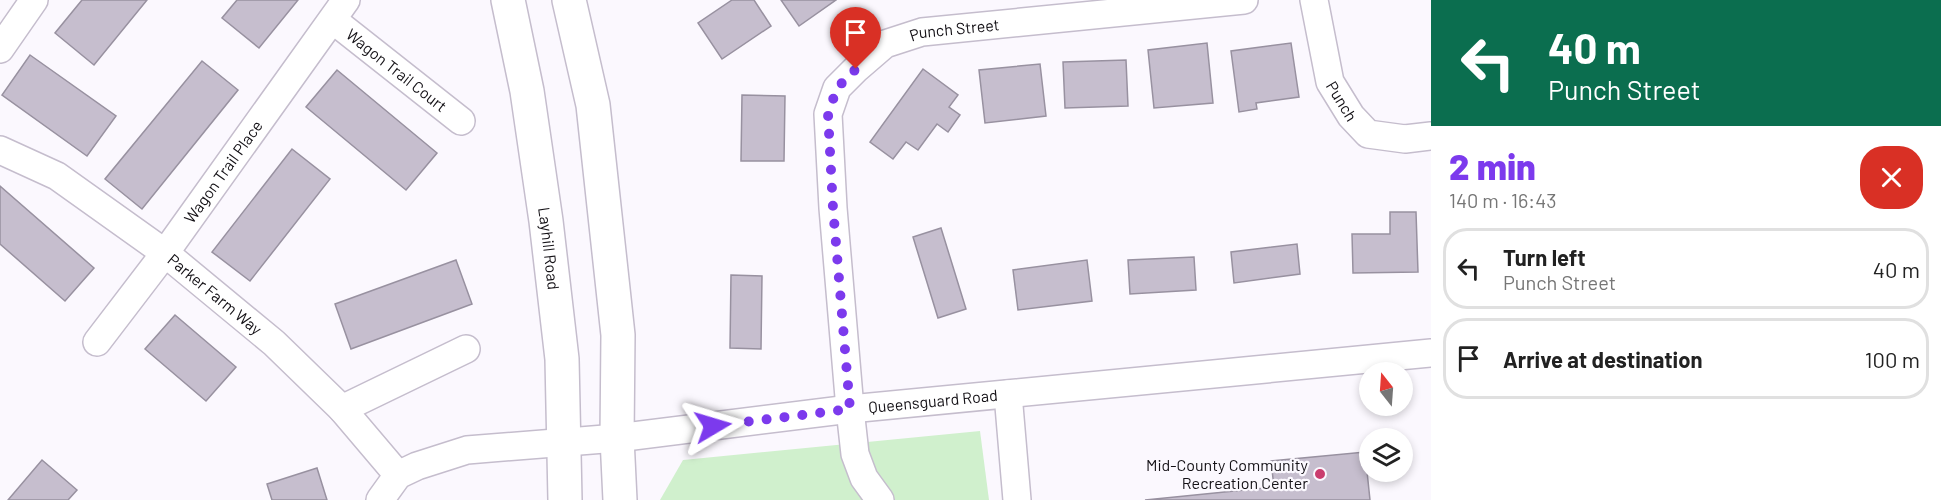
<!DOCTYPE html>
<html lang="en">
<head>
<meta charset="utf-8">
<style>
  :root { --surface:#fff; --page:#f2f2f2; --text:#222; --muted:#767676; --line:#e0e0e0; --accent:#7c3aed }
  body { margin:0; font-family:Barlow,sans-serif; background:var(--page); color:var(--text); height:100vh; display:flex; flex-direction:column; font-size:22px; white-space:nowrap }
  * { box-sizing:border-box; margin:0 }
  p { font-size:20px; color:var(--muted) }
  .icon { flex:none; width:33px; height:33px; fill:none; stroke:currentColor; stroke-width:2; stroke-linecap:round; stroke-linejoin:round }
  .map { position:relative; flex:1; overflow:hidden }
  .panel { display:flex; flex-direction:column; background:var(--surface); width:510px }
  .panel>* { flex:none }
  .guide { background:#0b6e4f; color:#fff; overflow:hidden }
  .needle { width:39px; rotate:343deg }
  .tools { position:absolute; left:1359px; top:362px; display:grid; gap:12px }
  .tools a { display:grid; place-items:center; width:54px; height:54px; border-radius:50%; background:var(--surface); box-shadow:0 3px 9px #0003; font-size:30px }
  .pin { position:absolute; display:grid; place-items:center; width:51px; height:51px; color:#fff; margin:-62px -26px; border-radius:50% 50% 50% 0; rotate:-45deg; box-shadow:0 0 6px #0007 }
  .pin .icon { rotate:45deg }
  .me { position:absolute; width:66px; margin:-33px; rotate:83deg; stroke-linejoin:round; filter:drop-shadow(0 0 4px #0008) }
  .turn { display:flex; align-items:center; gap:21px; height:126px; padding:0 18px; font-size:27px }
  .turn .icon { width:78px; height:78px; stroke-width:2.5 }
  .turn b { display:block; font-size:42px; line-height:51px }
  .round { display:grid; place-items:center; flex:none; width:63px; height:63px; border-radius:24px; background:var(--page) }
  .overview { display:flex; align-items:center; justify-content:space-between; height:102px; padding:0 18px }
  h1 { font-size:36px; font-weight:800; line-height:45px; color:var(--accent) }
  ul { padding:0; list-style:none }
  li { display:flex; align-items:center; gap:18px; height:81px; margin:0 12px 9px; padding:0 6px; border:3px solid var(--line); border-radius:24px }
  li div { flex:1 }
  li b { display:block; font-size:22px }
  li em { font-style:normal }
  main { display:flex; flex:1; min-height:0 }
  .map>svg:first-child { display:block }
  .green { fill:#d0f0cd }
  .building { fill:#c6bece; stroke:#9891a0; stroke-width:1.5 }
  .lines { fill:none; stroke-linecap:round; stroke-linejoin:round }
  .minor-casing { stroke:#c5bdcd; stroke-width:30 }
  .major-casing { stroke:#c5bdcd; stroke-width:36 }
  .minor { stroke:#fff; stroke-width:27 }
  .major { stroke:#fff; stroke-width:33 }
  .route { stroke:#7c3aed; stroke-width:10; stroke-dasharray:0 18 }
  .poi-dot { fill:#ca3d6e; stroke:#fbf8fe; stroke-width:2 }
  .labels { text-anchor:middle; stroke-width:4.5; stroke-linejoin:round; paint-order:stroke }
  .street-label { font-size:16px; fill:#131015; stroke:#fbf8fe }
  .poi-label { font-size:16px; fill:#131015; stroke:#fbf8fe; text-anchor:end }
</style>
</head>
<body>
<main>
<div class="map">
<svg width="1431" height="500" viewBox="0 0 1431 500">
  <rect width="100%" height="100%" fill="#fbf8fe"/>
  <polygon class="green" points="980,431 989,500 660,500 683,460"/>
  <g class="building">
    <polygon points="82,0 147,0 94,65 55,33"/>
    <polygon points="237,0 298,0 259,48 222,18"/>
    <polygon points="732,0 754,0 771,26 722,59 698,23"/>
    <polygon points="781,0 836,0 799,26"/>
    <polygon points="1207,43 1213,103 1154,108 1148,50"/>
    <polygon points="1291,43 1299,97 1256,103 1257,109 1239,112 1231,51"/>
    <polygon points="30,55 116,116 87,156 2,95"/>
    <polygon points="1126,60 1128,106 1065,108 1063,62"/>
    <polygon points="202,61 238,90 142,209 105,179"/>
    <polygon points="1040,64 1046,116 985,123 979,70"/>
    <polygon points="923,69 958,95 949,107 960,115 948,132 937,124 918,150 906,142 893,159 870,142"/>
    <polygon points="337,70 437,153 406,190 306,107"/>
    <polygon points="742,95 785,96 784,161 741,161"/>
    <polygon points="292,149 330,179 250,281 212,252"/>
    <polygon points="0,186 94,268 65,301 0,244"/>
    <polygon points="1390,212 1416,212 1418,272 1353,273 1352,234 1390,234"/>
    <polygon points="941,228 966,309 938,318 913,237"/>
    <polygon points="1297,244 1300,274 1234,283 1231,252"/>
    <polygon points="1194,257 1196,290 1130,294 1128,260"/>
    <polygon points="456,260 472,304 351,349 335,304"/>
    <polygon points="1087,260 1092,301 1018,310 1013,270"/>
    <polygon points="731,275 762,276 761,349 730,348"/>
    <polygon points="175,315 236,367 206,401 145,349"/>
    <polygon points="1365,452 1370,500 1145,500 1274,487 1271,461"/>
    <polygon points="42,460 77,490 68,500 8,500"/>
    <polygon points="317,468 327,500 272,500 267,484"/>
  </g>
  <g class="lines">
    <defs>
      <g id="minor">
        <path id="s1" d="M1314,0l16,82 21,34 17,18 37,5 26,-3"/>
        <path id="s2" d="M333,20l128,101"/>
        <polyline points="0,49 34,0"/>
        <path id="s3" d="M0,150l57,26 108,77 109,90 68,66 56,66"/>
        <path id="s4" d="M97,342l68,-89 181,-253"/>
        <polyline points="1008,394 1017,500"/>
        <polyline points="342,409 466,349"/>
        <path id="s5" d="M380,500l18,-25 19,-9 50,-16 150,-12 233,-29 581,-56"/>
        <path id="s6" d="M880,500l-16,-22 -9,-24 -5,-45 -17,-201 -5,-94 9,-26 19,-19 29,-25 37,-12 322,-32"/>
      </g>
      <g id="major">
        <path id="s7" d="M508,0l19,91 19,130 16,138 3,141"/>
        <polyline points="569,0 593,105 618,335 617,438 620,500"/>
      </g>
    </defs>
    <use href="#minor" class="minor-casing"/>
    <use href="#major" class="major-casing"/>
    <use href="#minor" class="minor"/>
    <use href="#major" class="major"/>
  </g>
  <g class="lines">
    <polyline class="route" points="713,426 850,409 833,208 828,114 837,88 856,69"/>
  </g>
  <circle class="poi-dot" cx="1320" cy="474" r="6"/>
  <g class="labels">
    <g class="street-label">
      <text dy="6" stroke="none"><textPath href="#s6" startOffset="558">Punch Street</textPath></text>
      <text dy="6" stroke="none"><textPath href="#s2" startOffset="81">Wagon Trail Court</textPath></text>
      <text dy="6" stroke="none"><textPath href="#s1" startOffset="106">Punch</textPath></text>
      <text dy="6" stroke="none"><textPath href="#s4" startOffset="212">Wagon Trail Place</textPath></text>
      <text dy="6" stroke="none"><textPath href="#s7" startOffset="252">Layhill Road</textPath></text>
      <text dy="6" stroke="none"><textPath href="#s3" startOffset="260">Parker Farm Way</textPath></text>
      <text dy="6" stroke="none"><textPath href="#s5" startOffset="573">Queensguard Road</textPath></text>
    </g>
    <g class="poi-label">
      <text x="1308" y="471">Mid-County Community<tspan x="1308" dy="18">Recreation Center</tspan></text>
    </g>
  </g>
</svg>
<div class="tools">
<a><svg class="needle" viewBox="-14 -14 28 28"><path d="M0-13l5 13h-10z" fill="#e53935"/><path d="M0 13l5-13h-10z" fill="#767676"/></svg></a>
<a><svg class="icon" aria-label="layers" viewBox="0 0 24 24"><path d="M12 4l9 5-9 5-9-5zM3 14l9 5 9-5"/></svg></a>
</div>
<div class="pin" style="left:856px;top:69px;background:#d93025"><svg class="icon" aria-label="arrive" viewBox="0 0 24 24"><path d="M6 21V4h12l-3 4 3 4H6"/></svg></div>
<svg class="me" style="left:713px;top:426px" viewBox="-20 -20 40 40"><path d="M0-17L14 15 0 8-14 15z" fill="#7c3aed" stroke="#fff" stroke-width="4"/></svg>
</div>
<section class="panel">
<div class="guide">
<div class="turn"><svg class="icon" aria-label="left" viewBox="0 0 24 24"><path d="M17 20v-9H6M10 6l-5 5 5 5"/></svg><div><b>40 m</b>Punch Street</div></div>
</div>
<div class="overview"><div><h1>2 min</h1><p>140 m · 16:43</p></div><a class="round" style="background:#d93025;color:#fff"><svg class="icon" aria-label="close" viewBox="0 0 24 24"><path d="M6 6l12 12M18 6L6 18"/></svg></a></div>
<ul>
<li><svg class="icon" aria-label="left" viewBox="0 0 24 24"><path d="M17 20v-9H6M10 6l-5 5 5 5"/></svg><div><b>Turn left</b><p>Punch Street</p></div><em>40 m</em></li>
<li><svg class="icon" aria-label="arrive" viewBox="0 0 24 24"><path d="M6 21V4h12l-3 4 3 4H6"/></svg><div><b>Arrive at destination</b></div><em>100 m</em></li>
</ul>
</section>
</main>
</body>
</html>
